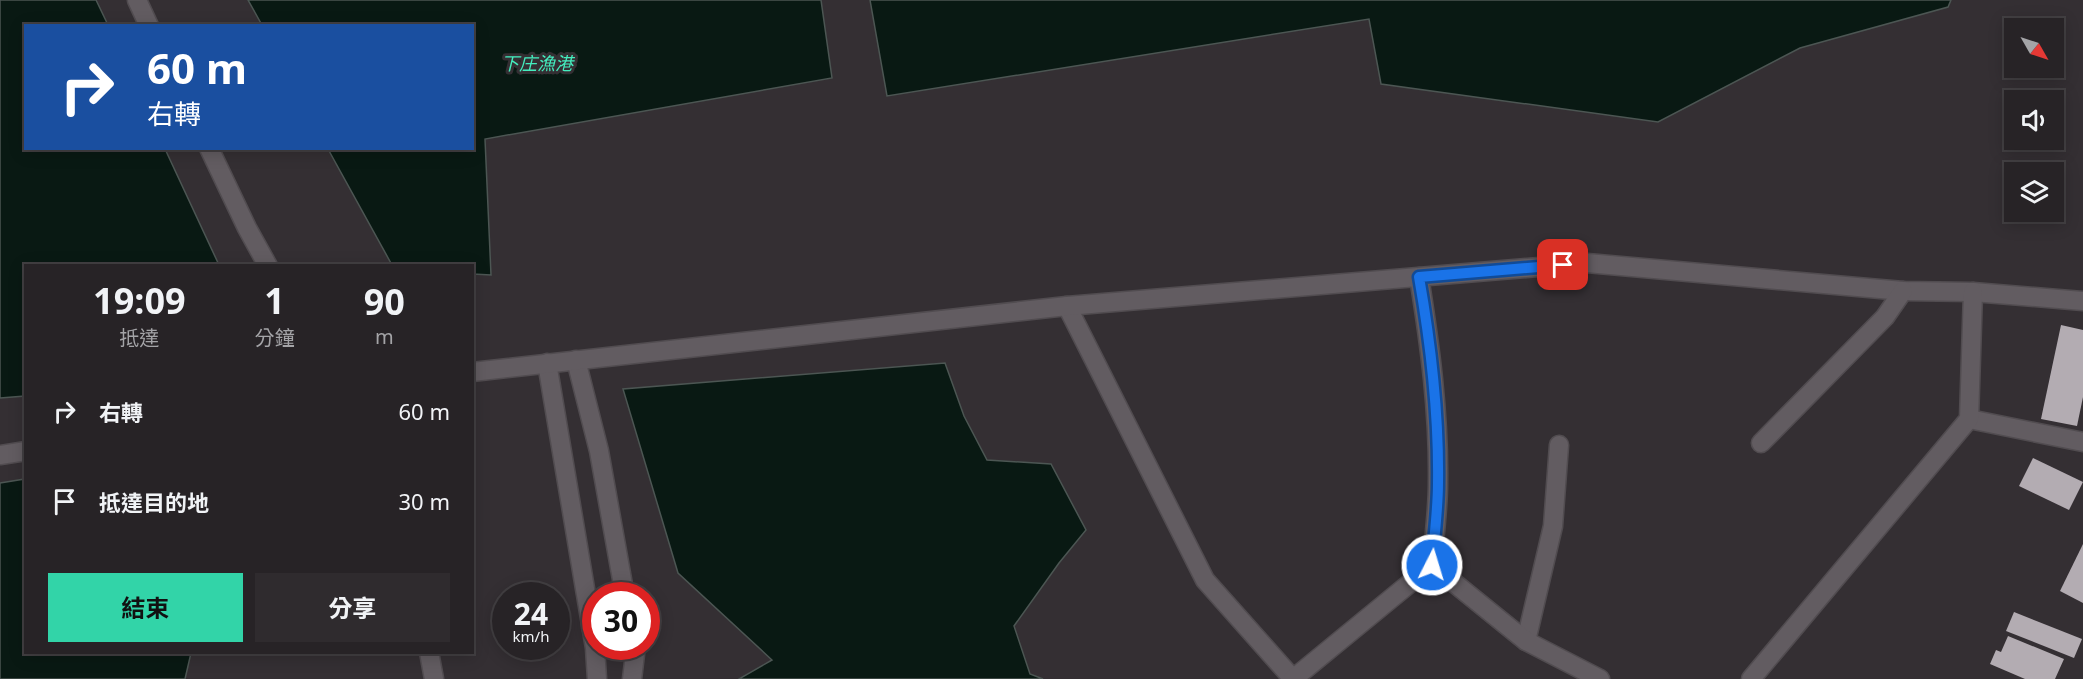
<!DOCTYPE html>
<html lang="zh-TW">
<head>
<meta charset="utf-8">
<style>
  :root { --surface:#272326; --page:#2f2b2e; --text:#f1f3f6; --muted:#a4a4a7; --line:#434043; --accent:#32d4a8 }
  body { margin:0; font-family:"Noto Sans","Noto Sans TC",sans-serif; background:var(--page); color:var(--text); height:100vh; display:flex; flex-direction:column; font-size:22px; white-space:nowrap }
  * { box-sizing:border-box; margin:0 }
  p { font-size:20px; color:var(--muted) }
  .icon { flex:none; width:33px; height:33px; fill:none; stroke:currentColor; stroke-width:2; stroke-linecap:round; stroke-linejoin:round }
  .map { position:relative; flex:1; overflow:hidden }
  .details { position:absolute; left:24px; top:264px; width:450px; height:390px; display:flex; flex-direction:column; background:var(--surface); border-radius:0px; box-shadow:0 3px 15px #0003,0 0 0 2px var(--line) }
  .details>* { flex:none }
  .top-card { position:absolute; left:24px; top:24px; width:450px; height:126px; border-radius:0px; box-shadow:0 3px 15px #0003,0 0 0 2px var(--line); background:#1a4fa0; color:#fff; overflow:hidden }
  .needle { width:39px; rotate:129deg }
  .tools { position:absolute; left:2004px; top:18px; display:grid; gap:12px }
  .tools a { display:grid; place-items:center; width:60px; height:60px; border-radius:0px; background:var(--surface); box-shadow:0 3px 15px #0003,0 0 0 2px var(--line); font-size:30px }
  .speed { position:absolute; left:492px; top:582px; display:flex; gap:12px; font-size:30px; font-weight:700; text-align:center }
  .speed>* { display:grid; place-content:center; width:78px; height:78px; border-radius:50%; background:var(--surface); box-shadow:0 3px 15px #0003,0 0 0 2px var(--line); line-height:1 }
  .speed small { font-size:15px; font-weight:400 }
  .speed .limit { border:9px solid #d22; background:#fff; color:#111 }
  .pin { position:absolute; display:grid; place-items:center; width:51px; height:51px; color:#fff; margin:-26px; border-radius:12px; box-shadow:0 3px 9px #0006 }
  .me { position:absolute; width:66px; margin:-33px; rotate:5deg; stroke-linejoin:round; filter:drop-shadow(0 0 4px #0008) }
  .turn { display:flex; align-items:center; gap:21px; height:126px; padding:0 24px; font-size:27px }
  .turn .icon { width:78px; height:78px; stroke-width:2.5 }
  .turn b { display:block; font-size:42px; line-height:51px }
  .eta { display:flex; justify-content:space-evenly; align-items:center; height:102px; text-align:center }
  .eta b { font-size:36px; font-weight:700; line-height:42px }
  .action { display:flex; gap:12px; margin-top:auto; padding:12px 24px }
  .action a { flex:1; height:69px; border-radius:0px; background:var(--accent); color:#111; font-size:24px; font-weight:700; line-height:69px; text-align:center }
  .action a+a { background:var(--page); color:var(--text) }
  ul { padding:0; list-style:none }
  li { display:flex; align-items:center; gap:18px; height:90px; padding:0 24px }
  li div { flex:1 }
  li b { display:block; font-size:22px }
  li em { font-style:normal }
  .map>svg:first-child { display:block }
  .water { fill:#091913; stroke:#4c5653; stroke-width:1.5 }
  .building { fill:#b3acb2 }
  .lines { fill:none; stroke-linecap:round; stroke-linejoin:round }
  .minor-casing { stroke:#514c50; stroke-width:21 }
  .minor { stroke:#625c61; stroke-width:18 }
  .route-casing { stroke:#114b97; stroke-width:15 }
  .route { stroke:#1a73e8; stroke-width:10 }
  .labels { text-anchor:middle; stroke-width:6; stroke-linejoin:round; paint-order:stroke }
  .water-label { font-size:18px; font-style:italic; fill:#44edbe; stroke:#342f33 }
</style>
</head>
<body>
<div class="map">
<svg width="2083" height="679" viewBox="0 0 2083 679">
  <rect width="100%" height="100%" fill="#342f33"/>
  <g class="water">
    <polygon points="0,0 96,0 108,25 26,26 26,148 165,149 219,265 26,266 25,396 0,398"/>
    <polygon points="248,0 821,0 832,78 485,139 491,275 473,274 472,266 392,265 328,149 472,148 472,26 262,25"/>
    <polygon points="870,0 1951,0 1948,7 1800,48 1658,122 1381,84 1369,19 887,96"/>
    <polygon points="945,363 964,416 987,460 1051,464 1086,530 1059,563 1014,626 1030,674 1043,679 739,679 772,660 678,573 623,389"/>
    <polygon points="25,479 26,652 191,653 185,679 0,679 0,483"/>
  </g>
  <g class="building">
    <polygon points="2061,325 2083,330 2083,397 2077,426 2041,419"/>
    <polygon points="2033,458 2083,482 2069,510 2019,486"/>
    <polygon points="2083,544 2083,603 2060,591"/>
    <polygon points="2014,612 2082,639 2074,658 2006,631"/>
    <polygon points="2008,636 2064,659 2055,679 2025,679 1990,664 1996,650 2001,652"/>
  </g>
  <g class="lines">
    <defs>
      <g id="minor">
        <polyline points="137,0 149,26"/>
        <polyline points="209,148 247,228 268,266"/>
        <path d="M1419,277c11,68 20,136 19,206 0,27 -4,55 -6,82"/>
        <polyline points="1067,306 1205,580 1293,679"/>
        <polyline points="576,360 599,451 625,596"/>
        <polyline points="547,363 595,648 597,679"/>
        <polyline points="472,372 1067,306 1587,263 1903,291 1973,292 2083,301"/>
        <polyline points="1969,419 2083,442"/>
        <polyline points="1761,443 1885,317 1903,291"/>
        <polyline points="0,455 26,451"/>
        <polyline points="1526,641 1553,526 1559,445"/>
        <polyline points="429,652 434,679"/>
        <polyline points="632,679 635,654 634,646"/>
        <polyline points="1293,679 1432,565 1526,641 1600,679"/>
        <polyline points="1751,679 1969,419 1973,292"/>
      </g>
    </defs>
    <use href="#minor" class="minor-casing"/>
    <use href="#minor" class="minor"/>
  </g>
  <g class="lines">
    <defs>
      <path id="route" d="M1432,565c2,-27 6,-55 6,-82 1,-70 -7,-138 -19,-206l144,-12"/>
    </defs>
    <use href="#route" class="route-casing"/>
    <use href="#route" class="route"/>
  </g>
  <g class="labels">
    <g class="water-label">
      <text x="537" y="70">下庄漁港</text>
    </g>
  </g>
</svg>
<div class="tools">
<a><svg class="needle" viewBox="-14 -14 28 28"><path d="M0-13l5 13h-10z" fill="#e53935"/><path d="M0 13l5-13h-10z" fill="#a4a4a7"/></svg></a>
<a><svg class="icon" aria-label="sound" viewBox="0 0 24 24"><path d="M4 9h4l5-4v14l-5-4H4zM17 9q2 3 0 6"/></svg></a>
<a><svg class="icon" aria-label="layers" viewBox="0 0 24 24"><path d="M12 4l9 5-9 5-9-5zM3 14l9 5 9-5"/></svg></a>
</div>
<div class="speed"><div>24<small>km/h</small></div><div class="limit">30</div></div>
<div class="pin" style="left:1563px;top:265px;background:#d93025"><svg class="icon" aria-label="arrive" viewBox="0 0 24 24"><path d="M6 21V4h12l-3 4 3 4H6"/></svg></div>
<svg class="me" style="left:1432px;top:565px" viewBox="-20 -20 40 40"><circle r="17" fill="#1a73e8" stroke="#fff" stroke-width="3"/><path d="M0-11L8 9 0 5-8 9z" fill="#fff"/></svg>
<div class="top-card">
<div class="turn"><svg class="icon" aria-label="right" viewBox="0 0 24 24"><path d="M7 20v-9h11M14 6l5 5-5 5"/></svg><div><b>60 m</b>右轉</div></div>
</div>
<section class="details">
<div class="eta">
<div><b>19:09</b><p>抵達</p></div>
<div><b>1</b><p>分鐘</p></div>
<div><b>90</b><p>m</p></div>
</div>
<ul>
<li><svg class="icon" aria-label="right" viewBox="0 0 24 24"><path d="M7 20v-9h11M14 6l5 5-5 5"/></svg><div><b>右轉</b></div><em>60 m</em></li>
<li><svg class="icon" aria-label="arrive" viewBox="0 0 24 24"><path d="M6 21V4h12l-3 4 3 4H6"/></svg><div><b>抵達目的地</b></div><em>30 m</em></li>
</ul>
<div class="action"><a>結束</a><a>分享</a></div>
</section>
</div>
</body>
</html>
